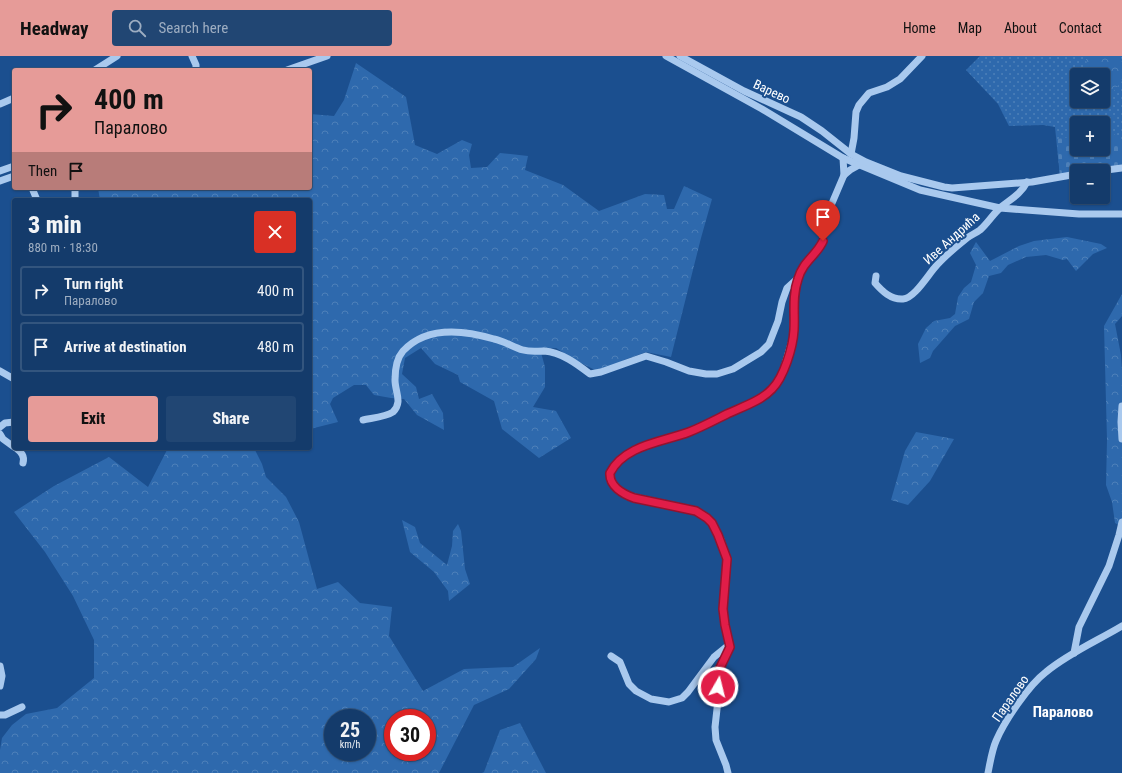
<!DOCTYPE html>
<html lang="en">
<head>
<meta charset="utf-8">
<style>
  :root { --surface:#143b6b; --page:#214673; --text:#f1f3f6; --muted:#9dadc1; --line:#33557e; --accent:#e69b98 }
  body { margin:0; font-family:"Roboto Condensed",sans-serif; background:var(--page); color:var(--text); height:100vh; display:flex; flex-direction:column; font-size:15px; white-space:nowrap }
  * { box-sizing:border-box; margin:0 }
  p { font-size:13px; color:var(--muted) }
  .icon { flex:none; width:22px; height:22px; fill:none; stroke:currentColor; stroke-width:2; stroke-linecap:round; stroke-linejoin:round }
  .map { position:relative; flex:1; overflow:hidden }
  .side { position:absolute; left:12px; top:142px; width:300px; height:252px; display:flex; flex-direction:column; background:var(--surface); border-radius:4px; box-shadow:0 1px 3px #0004,0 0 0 1px var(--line) }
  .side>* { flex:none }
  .top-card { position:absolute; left:12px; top:12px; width:300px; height:122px; border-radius:4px; box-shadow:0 1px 3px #0004,0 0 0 1px var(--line); background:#e69b98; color:#111; overflow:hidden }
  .buttons { position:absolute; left:1070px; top:12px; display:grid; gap:8px }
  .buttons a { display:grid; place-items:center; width:40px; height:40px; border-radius:4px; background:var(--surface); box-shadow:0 1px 3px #0004,0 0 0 1px var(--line); font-size:20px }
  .speed { position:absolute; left:324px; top:653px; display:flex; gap:8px; font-size:20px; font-weight:700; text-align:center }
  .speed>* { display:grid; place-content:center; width:52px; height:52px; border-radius:50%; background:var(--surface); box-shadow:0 1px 3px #0004,0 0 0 1px var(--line); line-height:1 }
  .speed small { font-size:10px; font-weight:400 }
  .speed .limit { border:6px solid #d22; background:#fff; color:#111 }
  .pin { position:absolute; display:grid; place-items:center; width:34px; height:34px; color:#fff; margin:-41px -17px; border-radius:50% 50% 50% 0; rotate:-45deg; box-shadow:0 0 4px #0007 }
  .pin .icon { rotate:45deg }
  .me { position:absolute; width:44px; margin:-22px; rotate:8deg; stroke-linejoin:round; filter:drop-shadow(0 0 3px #0008) }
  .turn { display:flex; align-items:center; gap:14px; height:84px; padding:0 16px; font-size:18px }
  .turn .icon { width:52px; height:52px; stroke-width:2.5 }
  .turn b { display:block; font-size:28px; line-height:34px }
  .then { display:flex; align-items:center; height:38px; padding:0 16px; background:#0003; gap:8px; font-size:15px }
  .round { display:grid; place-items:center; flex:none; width:42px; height:42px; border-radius:4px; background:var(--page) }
  .summary { display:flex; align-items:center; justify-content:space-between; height:68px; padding:0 16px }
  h1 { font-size:24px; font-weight:800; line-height:30px }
  .action { display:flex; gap:8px; margin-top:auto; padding:8px 16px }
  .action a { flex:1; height:46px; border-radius:4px; background:var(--accent); color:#111; font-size:16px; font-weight:800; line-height:46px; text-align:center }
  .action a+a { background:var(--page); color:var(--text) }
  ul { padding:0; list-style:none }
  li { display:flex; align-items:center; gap:12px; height:50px; margin:0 8px 6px; padding:0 8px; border:2px solid var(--line); border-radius:4px }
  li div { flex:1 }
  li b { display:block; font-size:15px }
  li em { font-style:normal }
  header { display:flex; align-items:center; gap:24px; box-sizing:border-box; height:56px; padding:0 20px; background:var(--accent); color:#111 }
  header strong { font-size:19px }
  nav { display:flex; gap:22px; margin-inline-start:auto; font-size:14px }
  .search { width:280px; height:36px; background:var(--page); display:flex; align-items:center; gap:10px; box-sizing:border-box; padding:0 14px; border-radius:4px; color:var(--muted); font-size:15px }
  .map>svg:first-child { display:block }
  .grass { fill:url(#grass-dots); fill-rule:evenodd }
  .forest { fill:url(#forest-crowns); fill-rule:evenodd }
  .cemetery { fill:url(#cemetery-stones) }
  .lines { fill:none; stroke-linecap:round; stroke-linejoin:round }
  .minor { stroke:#a9c9ee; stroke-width:7 }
  .route-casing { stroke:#92132f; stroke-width:10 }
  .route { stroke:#e11d48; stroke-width:7 }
  .labels { text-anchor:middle; stroke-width:4; stroke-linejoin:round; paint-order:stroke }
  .street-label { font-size:13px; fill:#fff; stroke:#1b4f8f }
  .quarter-label { font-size:15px; font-weight:bold; fill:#fff; stroke:#1b4f8f }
</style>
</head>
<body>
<header>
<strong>Headway</strong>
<div class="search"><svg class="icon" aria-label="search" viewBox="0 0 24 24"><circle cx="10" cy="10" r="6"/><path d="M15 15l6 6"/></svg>Search here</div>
<nav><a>Home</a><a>Map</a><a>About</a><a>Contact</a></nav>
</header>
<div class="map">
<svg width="1122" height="717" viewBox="0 0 1122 717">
  <defs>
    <pattern id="grass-dots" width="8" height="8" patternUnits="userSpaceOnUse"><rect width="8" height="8" fill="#2e69ad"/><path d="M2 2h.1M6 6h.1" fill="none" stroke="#4d80b9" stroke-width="1.8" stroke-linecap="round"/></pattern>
    <pattern id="forest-crowns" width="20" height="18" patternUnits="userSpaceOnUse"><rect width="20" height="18" fill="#2e69ad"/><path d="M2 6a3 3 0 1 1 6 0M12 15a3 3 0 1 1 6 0" fill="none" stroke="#4d80b9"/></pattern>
    <pattern id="cemetery-stones" width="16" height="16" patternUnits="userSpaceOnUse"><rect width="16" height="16" fill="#2e69ad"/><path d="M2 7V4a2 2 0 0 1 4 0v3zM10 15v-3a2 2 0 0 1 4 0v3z" fill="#4d80b9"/></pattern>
  </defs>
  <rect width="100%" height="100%" fill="#1b4f8f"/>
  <path class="grass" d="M980,0h142v112l-45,3 -17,6 -5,-50 -12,-2 -34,1 -11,-22 -32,-34zM1077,19h26v26h-26zM1077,67h26v26h-26z"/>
  <g class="forest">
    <polygon points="1088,0 1118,0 1122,3 1122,25 1113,36 1106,49 1092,50 1091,45 1103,45 1103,19 1089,19 1086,3"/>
    <polygon points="356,7 406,41 415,89 437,98 462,84 472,88 469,99 471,112 487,111 500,97 528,100 525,114 563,129 599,155 645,138 664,139 667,153 674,153 684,130 712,143 701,182 671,301 646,296 624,304 601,317 577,305 556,292 540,293 545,311 545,331 533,351 556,355 571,382 539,402 502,373 494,345 460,326 458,319 435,308 421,292 405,302 402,318 416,331 419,343 432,338 443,357 444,374 417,359 404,343 391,342 374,339 366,329 354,329 333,342 330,348 338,366 310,373 310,144 100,144 98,132 310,132 310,58 334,60 344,44"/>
    <polygon points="1067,181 1101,188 1107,192 1093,198 1076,215 1067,203 1063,204 1046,199 1026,201 1008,209 1001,217 989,220 983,237 974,246 969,263 955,270 933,295 930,302 920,307 918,288 926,272 934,265 950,262 955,258 958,241 964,232 971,226 976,209 970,197 976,186 990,205 1019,190 1034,185"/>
    <polygon points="1122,238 1122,260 1115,268 1121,299 1122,314 1122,471 1115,467 1112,446 1106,429 1107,384 1104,270"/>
    <polygon points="916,376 954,383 930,425 908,449 891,444 905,395"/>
    <path d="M168,392h86l8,16 4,13 20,20 13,25 18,67 21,-7 22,21 32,4 -3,29 34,55 41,-22 49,-2 27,-19 -4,11 -27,30 -35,16 -35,68h-439v-23l2,-12 10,-13 14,-11 31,-6 37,-30v-38l-21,-44 -28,-44 -31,-40 40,-26 55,-29 39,30zM333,662h34v34h-34zM393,662h34v34h-34z"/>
    <polygon points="402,464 415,471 420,487 447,509 452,490 453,475 458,468 461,475 465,513 470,528 449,545 448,535 434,516 410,496"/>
    <polygon points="520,667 546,717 482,717 484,716 500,674"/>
  </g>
  <polygon class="cemetery" points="1112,76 1122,86 1122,112 1099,115 1077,115 1060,121 1057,83 1077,80 1077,93 1103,93 1103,77"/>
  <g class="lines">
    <g class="minor">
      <polyline points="192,0 196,9 196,14"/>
      <polyline points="666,0 762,53 843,102 920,134 1000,152 1079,158 1122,158"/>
      <polyline points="680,0 744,35 801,61 822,75 851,98 866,106 901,120 944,131 952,132 1032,126 1077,118"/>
      <polyline points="95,14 117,0"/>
      <polyline points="287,14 327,0"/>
      <polyline points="0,48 14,42"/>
      <polyline points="851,98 854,82 856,56 859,49 869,37 887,31 900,23 922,0"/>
      <polyline points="843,102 844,119"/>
      <polyline points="0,115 14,110"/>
      <polyline points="1099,115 1122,112"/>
      <polyline points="0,125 14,120"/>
      <polyline points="32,132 37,144"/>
      <polyline points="75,144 75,132"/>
      <path d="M876,220l-1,7c7,8 16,17 28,16 12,-1 26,-26 34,-34 9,-10 20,-19 30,-27 4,-3 9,-5 13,-8 8,-7 13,-16 21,-23 10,-8 20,-13 26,-25"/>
      <polyline points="0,315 14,323"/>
      <polyline points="1122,350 1121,366 1122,383"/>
      <path d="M363,364c9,-2 23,-3 30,-8 10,-10 2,-20 2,-32 0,-9 1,-21 8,-29 24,-26 61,-21 91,-12 10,2 19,8 29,11 7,2 13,1 21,1 17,1 33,13 46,23l11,-2 45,-16 20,6 23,9 17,3h11l16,-5 28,-17 8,-8 9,-23 4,-19 5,-14 11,-10"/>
      <polyline points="0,371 5,367 14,366"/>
      <polyline points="0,378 3,383 14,391"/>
      <path d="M16,392c5,4 9,8 7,15"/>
      <polyline points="1074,597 1079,571 1109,510 1119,479 1122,466"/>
      <polyline points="611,600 620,606 629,628 636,635 651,643 669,646 682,642 688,636 714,601 730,588"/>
      <polyline points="0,610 2,620 0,630"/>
      <polyline points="0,659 5,659 22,651"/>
      <path d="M728,717l-2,-8 -10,-25 -1,-13 3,-27v-24l4,-13 8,-16 -5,-22 -2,-16 4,-50 -6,-19 -9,-17 -10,-9 -12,-5 -61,-13c-9,-4 -20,-11 -19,-23 14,-28 54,-31 80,-42 24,-10 47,-22 70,-32l6,-4 10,-10 7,-14 10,-34 1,-41 4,-18 9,-17 15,-17 2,-22 20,-47 6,-5 9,-5"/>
      <path d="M988,717c2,-10 4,-23 8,-32 9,-21 33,-56 50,-69 23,-19 51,-31 76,-46"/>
    </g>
  </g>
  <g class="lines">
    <defs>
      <path id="route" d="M718,631l1,-17 11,-23 -5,-22 -2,-16 4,-50 -9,-24 -6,-12 -5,-5 -11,-7 -62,-13c-11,-4 -25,-12 -24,-25 14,-28 53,-31 79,-41 13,-5 26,-12 38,-18 15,-7 34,-13 45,-25 12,-12 21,-42 22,-59 1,-17 -2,-34 4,-51 5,-18 19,-24 25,-38"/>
    </defs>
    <use href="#route" class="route-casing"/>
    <use href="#route" class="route"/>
  </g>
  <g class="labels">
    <g class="street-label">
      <text transform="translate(772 35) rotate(25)" y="5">Варево</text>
      <text transform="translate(951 182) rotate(-42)" y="5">Иве Андрића</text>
      <text transform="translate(1010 642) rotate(-55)" y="5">Паралово</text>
    </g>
    <g class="quarter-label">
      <text x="1063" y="661">Паралово</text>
    </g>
  </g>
</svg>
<div class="buttons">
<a><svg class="icon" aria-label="layers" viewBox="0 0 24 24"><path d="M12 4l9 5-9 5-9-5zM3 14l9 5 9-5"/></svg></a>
<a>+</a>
<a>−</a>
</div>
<div class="speed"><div>25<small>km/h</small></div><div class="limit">30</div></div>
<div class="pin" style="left:823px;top:185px;background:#d93025"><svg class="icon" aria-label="arrive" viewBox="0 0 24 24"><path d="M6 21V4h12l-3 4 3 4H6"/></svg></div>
<svg class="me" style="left:718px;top:631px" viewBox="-20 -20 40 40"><circle r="17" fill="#e11d48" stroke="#fff" stroke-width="3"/><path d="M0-11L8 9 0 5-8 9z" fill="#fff"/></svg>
<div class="top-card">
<div class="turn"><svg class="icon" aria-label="right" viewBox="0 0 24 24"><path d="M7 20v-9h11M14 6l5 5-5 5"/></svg><div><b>400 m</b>Паралово</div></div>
<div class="then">Then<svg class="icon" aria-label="arrive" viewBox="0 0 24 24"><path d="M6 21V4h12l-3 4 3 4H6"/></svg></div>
</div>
<section class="side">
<div class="summary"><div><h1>3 min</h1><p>880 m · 18:30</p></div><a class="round" style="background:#d93025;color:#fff"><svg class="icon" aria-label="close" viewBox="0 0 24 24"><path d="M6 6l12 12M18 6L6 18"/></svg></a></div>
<ul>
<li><svg class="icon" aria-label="right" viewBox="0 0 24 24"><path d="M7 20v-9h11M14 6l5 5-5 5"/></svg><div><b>Turn right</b><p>Паралово</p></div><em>400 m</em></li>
<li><svg class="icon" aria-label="arrive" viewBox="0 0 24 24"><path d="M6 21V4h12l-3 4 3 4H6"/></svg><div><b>Arrive at destination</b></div><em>480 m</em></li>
</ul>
<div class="action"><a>Exit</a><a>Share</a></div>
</section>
</div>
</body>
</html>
